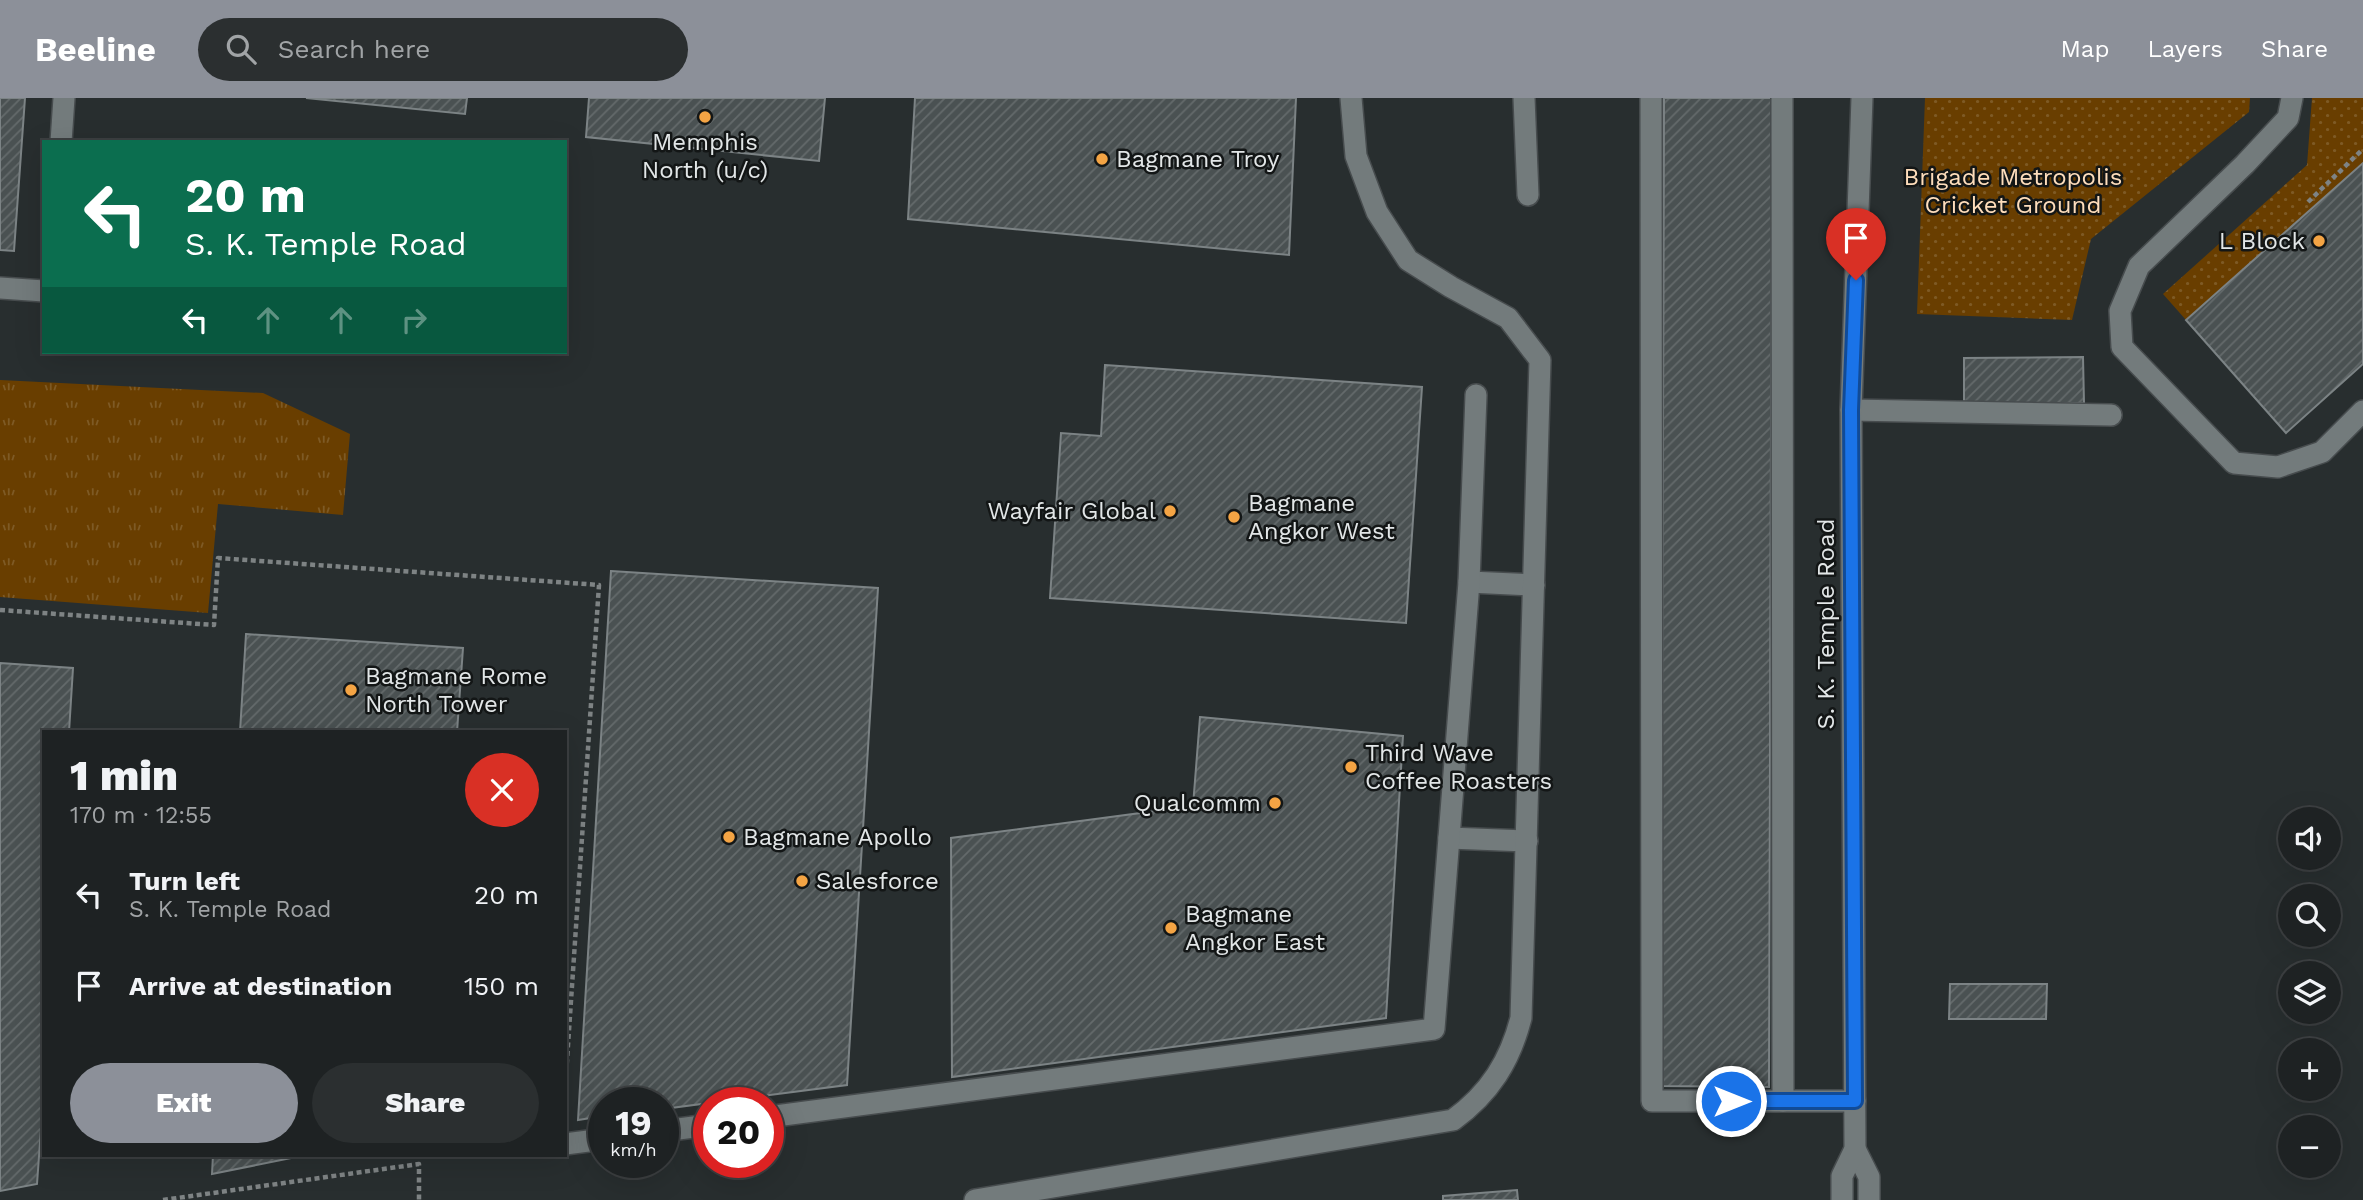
<!DOCTYPE html>
<html lang="en">
<head>
<meta charset="utf-8">
<style>
  :root { --surface:#1e2223; --page:#2b2f30; --text:#f1f3f6; --muted:#a1a4a6; --line:#3c3f41; --accent:#8c9099 }
  body { margin:0; font-family:"Work Sans",sans-serif; background:var(--page); color:var(--text); height:100vh; display:flex; flex-direction:column; font-size:26px; white-space:nowrap }
  * { box-sizing:border-box; margin:0 }
  p { font-size:23px; color:var(--muted) }
  .icon { flex:none; width:38px; height:38px; fill:none; stroke:currentColor; stroke-width:2; stroke-linecap:round; stroke-linejoin:round }
  .map { position:relative; flex:1; overflow:hidden }
  .details { position:absolute; left:42px; top:632px; width:525px; height:427px; display:flex; flex-direction:column; background:var(--surface); border-radius:0px; box-shadow:0 7px 28px #0002,0 0 0 2px var(--line) }
  .details>* { flex:none }
  .banner { position:absolute; left:42px; top:42px; width:525px; height:214px; border-radius:0px; box-shadow:0 7px 28px #0002,0 0 0 2px var(--line); background:#0b6e4f; color:#fff; overflow:hidden }
  .controls { position:absolute; left:2278px; top:709px; display:grid; gap:14px }
  .controls a { display:grid; place-items:center; width:63px; height:63px; border-radius:50%; background:var(--surface); box-shadow:0 7px 28px #0002,0 0 0 2px var(--line); font-size:35px }
  .speed { position:absolute; left:588px; top:989px; display:flex; gap:14px; font-size:35px; font-weight:700; text-align:center }
  .speed>* { display:grid; place-content:center; width:91px; height:91px; border-radius:50%; background:var(--surface); box-shadow:0 7px 28px #0002,0 0 0 2px var(--line); line-height:1 }
  .speed small { font-size:18px; font-weight:400 }
  .speed .limit { border:10px solid #d22; background:#fff; color:#111 }
  .pin { position:absolute; display:grid; place-items:center; width:60px; height:60px; color:#fff; margin:-72px -30px; border-radius:50% 50% 50% 0; rotate:-45deg; box-shadow:0 0 7px #0007 }
  .pin .icon { rotate:45deg }
  .me { position:absolute; width:77px; margin:-38px; rotate:90deg; stroke-linejoin:round; filter:drop-shadow(0 0 5px #0008) }
  .turn { display:flex; align-items:center; gap:24px; height:147px; padding:0 28px; font-size:32px }
  .turn .icon { width:91px; height:91px; stroke-width:2.5 }
  .turn b { display:block; font-size:49px; line-height:60px }
  .lanes { display:flex; align-items:center; height:66px; padding:0 28px; background:#0003; justify-content:center; gap:35px; direction:ltr }
  .lanes .off { opacity:.35 }
  .round { display:grid; place-items:center; flex:none; width:74px; height:74px; border-radius:37px; background:var(--page) }
  .overview { display:flex; align-items:center; justify-content:space-between; height:119px; padding:0 28px }
  h1 { font-size:42px; font-weight:800; line-height:52px }
  .button { display:flex; gap:14px; margin-top:auto; padding:14px 28px }
  .button a { flex:1; height:80px; border-radius:42px; background:var(--accent); color:#fff; font-size:28px; font-weight:800; line-height:80px; text-align:center }
  .button a+a { background:var(--page); color:var(--text) }
  ul { padding:0; list-style:none }
  li { display:flex; align-items:center; gap:21px; height:91px; padding:0 28px }
  li div { flex:1 }
  li b { display:block; font-size:26px }
  li em { font-style:normal }
  header { display:flex; align-items:center; gap:42px; box-sizing:border-box; height:98px; padding:0 35px; background:var(--accent); color:#fff }
  header strong { font-size:33px }
  nav { display:flex; gap:38px; margin-inline-start:auto; font-size:24px }
  .search { width:490px; height:63px; background:var(--page); display:flex; align-items:center; gap:18px; box-sizing:border-box; padding:0 24px; border-radius:38px; color:var(--muted); font-size:26px }
  .map>svg:first-child { display:block }
  .grass { fill:url(#grass-tufts) }
  .park { fill:url(#park-dots) }
  .building { fill:url(#building-hatch); stroke:#7c8385; stroke-width:2 }
  .lines { fill:none; stroke-linecap:round; stroke-linejoin:round }
  .minor-casing { stroke:#474c4e; stroke-width:24 }
  .path { stroke:#7e8384; stroke-width:4.5; stroke-dasharray:5 3.5; stroke-linecap:butt }
  .minor { stroke:#737b7c; stroke-width:21 }
  .route-casing { stroke:#114b97; stroke-width:18 }
  .route { stroke:#1a73e8; stroke-width:12 }
  .poi-dot { fill:#f4a444; stroke:#131616; stroke-width:2.5 }
  .labels { text-anchor:middle; stroke-width:5; stroke-linejoin:round; paint-order:stroke }
  .poi-label { font-size:24px; fill:#e2e6e7; stroke:#131616; text-anchor:start }
  .park-label { font-size:24px; fill:#feddbb; stroke:#131616 }
  .street-label { font-size:24px; fill:#e2e6e7; stroke:#131616 }
</style>
</head>
<body>
<header>
<strong>Beeline</strong>
<div class="search"><svg class="icon" aria-label="search" viewBox="0 0 24 24"><circle cx="10" cy="10" r="6"/><path d="M15 15l6 6"/></svg>Search here</div>
<nav><a>Map</a><a>Layers</a><a>Share</a></nav>
</header>
<div class="map">
<svg width="2363" height="1102" viewBox="0 0 2363 1102">
  <defs>
    <pattern id="grass-tufts" width="24" height="20" patternUnits="userSpaceOnUse" patternTransform="scale(1.75)"><rect width="24" height="20" fill="#693e00"/><path d="M3 7l-1-3M5 7V3M7 7l1-3M15 17l-1-3M17 17v-4M19 17l1-3" fill="none" stroke="#7e5a25"/></pattern>
    <pattern id="park-dots" width="8" height="8" patternUnits="userSpaceOnUse" patternTransform="scale(1.75)"><rect width="8" height="8" fill="#693e00"/><path d="M2 2h.1M6 6h.1" fill="none" stroke="#7e5a25" stroke-width="1.8" stroke-linecap="round"/></pattern>
    <pattern id="building-hatch" width="6" height="6" patternUnits="userSpaceOnUse" patternTransform="scale(1.75)"><rect width="6" height="6" fill="#4a5152"/><path d="M-1 1l2-2M0 6l6-6M5 7l2-2" fill="none" stroke="#646a6b"/></pattern>
  </defs>
  <rect width="100%" height="100%" fill="#282e2f"/>
  <polygon class="grass" points="0,282 263,295 350,336 343,417 218,406 208,515 0,499"/>
  <g class="park">
    <polygon points="1925,0 2250,0 2249,14 2091,141 2072,222 1917,216"/>
    <polygon points="2312,0 2363,0 2363,266 2286,335 2163,196 2307,67"/>
  </g>
  <g class="building">
    <polygon points="0,0 25,0 14,153 0,152"/>
    <polygon points="306,0 467,0 465,16"/>
    <polygon points="589,0 825,0 819,63 586,39"/>
    <polygon points="915,0 1296,0 1289,157 908,121"/>
    <polygon points="1664,0 1772,0 1769,989 1661,988"/>
    <polygon points="2363,65 2363,266 2286,335 2186,222"/>
    <polygon points="2083,259 2084,305 1964,306 1964,260"/>
    <polygon points="1105,267 1422,289 1406,525 1050,500 1061,335 1101,338"/>
    <polygon points="611,473 878,490 847,987 663,1011 663,1004 604,1004 604,1018 578,1022"/>
    <polygon points="246,536 463,550 457,634 240,634"/>
    <polygon points="0,565 73,570 69,634 44,634 44,989 37,1086 0,1093"/>
    <polygon points="1200,619 1403,638 1386,920 952,979 951,740 1193,708"/>
    <polygon points="1950,886 2047,886 2046,921 1949,921"/>
    <polygon points="213,1057 306,1057 212,1076"/>
    <polygon points="1517,1092 1518,1102 1443,1102 1443,1098"/>
  </g>
  <g class="lines">
    <defs>
      <g id="minor">
        <polyline points="1524,0 1528,97"/>
        <polyline points="1651,0 1652,1003 1855,1003"/>
        <polyline points="1782,0 1783,1003"/>
        <polyline points="2292,0 2288,20 2245,66 2139,168 2120,213 2122,249 2234,365 2278,369 2322,354 2363,313"/>
        <polyline points="61,44 64,0"/>
        <polyline points="0,190 44,193"/>
        <polyline points="1851,312 2111,317"/>
        <polyline points="1469,484 1534,487"/>
        <polyline points="1449,740 1527,743"/>
        <polyline points="768,1019 1434,931 1469,484 1476,297"/>
        <polyline points="663,1033 709,1027"/>
        <polyline points="565,1046 604,1041"/>
        <polyline points="1855,1051 1869,1079 1869,1102"/>
        <path d="M975,1102l478,-80c37,-27 57,-59 68,-102l19,-658 -32,-42 -57,-31 -43,-27 -31,-48 -21,-56 -5,-58"/>
        <polyline points="1842,1102 1842,1078 1855,1051 1851,312 1862,0"/>
      </g>
    </defs>
    <use href="#minor" class="minor-casing"/>
    <g class="path">
      <polyline points="2308,104 2363,51"/>
      <polyline points="0,512 214,527 218,460 599,487 565,992"/>
      <polyline points="163,1102 419,1066 419,1102"/>
    </g>
    <use href="#minor" class="minor"/>
  </g>
  <g class="lines">
    <defs>
      <polyline id="route" points="1731,1003 1855,1003 1851,312 1856,182"/>
    </defs>
    <use href="#route" class="route-casing"/>
    <use href="#route" class="route"/>
  </g>
  <g class="poi-dot">
    <circle cx="705" cy="19" r="7"/>
    <circle cx="1102" cy="61" r="7"/>
    <circle cx="2319" cy="143" r="7"/>
    <circle cx="1170" cy="413" r="7"/>
    <circle cx="1234" cy="419" r="7"/>
    <circle cx="351" cy="592" r="7"/>
    <circle cx="1351" cy="669" r="7"/>
    <circle cx="1275" cy="705" r="7"/>
    <circle cx="729" cy="739" r="7"/>
    <circle cx="802" cy="783" r="7"/>
    <circle cx="1171" cy="830" r="7"/>
  </g>
  <g class="labels">
    <g class="poi-label">
      <text x="705" y="52" text-anchor="middle">Memphis<tspan x="705" dy="28">North (u/c)</tspan></text>
      <text x="1116" y="69">Bagmane Troy</text>
      <text x="2305" y="151" text-anchor="end">L Block</text>
      <text x="1248" y="413">Bagmane<tspan x="1248" dy="28">Angkor West</tspan></text>
      <text x="1156" y="421" text-anchor="end">Wayfair Global</text>
      <text x="365" y="586">Bagmane Rome<tspan x="365" dy="28">North Tower</tspan></text>
      <text x="1365" y="663">Third Wave<tspan x="1365" dy="28">Coffee Roasters</tspan></text>
      <text x="1261" y="713" text-anchor="end">Qualcomm</text>
      <text x="743" y="747">Bagmane Apollo</text>
      <text x="816" y="791">Salesforce</text>
      <text x="1185" y="824">Bagmane<tspan x="1185" dy="28">Angkor East</tspan></text>
    </g>
    <g class="park-label">
      <text x="2013" y="87">Brigade Metropolis<tspan x="2013" dy="28">Cricket Ground</tspan></text>
    </g>
    <g class="street-label">
      <text transform="translate(1826 526) rotate(-90)" y="8">S. K. Temple Road</text>
    </g>
  </g>
</svg>
<div class="controls">
<a><svg class="icon" aria-label="sound" viewBox="0 0 24 24"><path d="M4 9h4l5-4v14l-5-4H4zM17 9q2 3 0 6"/></svg></a>
<a><svg class="icon" aria-label="search" viewBox="0 0 24 24"><circle cx="10" cy="10" r="6"/><path d="M15 15l6 6"/></svg></a>
<a><svg class="icon" aria-label="layers" viewBox="0 0 24 24"><path d="M12 4l9 5-9 5-9-5zM3 14l9 5 9-5"/></svg></a>
<a>+</a>
<a>−</a>
</div>
<div class="speed"><div>19<small>km/h</small></div><div class="limit">20</div></div>
<div class="pin" style="left:1856px;top:182px;background:#d93025"><svg class="icon" aria-label="arrive" viewBox="0 0 24 24"><path d="M6 21V4h12l-3 4 3 4H6"/></svg></div>
<svg class="me" style="left:1731px;top:1003px" viewBox="-20 -20 40 40"><circle r="17" fill="#1a73e8" stroke="#fff" stroke-width="3"/><path d="M0-11L8 9 0 5-8 9z" fill="#fff"/></svg>
<div class="banner">
<div class="turn"><svg class="icon" aria-label="left" viewBox="0 0 24 24"><path d="M17 20v-9H6M10 6l-5 5 5 5"/></svg><div><b>20 m</b>S. K. Temple Road</div></div>
<div class="lanes"><svg class="icon" aria-label="left" viewBox="0 0 24 24"><path d="M17 20v-9H6M10 6l-5 5 5 5"/></svg><svg class="icon off" aria-label="ahead" viewBox="0 0 24 24"><path d="M12 20V5M6 11l6-6 6 6"/></svg><svg class="icon off" aria-label="ahead" viewBox="0 0 24 24"><path d="M12 20V5M6 11l6-6 6 6"/></svg><svg class="icon off" aria-label="right" viewBox="0 0 24 24"><path d="M7 20v-9h11M14 6l5 5-5 5"/></svg></div>
</div>
<section class="details">
<div class="overview"><div><h1>1 min</h1><p>170 m · 12:55</p></div><a class="round" style="background:#d93025;color:#fff"><svg class="icon" aria-label="close" viewBox="0 0 24 24"><path d="M6 6l12 12M18 6L6 18"/></svg></a></div>
<ul>
<li><svg class="icon" aria-label="left" viewBox="0 0 24 24"><path d="M17 20v-9H6M10 6l-5 5 5 5"/></svg><div><b>Turn left</b><p>S. K. Temple Road</p></div><em>20 m</em></li>
<li><svg class="icon" aria-label="arrive" viewBox="0 0 24 24"><path d="M6 21V4h12l-3 4 3 4H6"/></svg><div><b>Arrive at destination</b></div><em>150 m</em></li>
</ul>
<div class="button"><a>Exit</a><a>Share</a></div>
</section>
</div>
</body>
</html>
